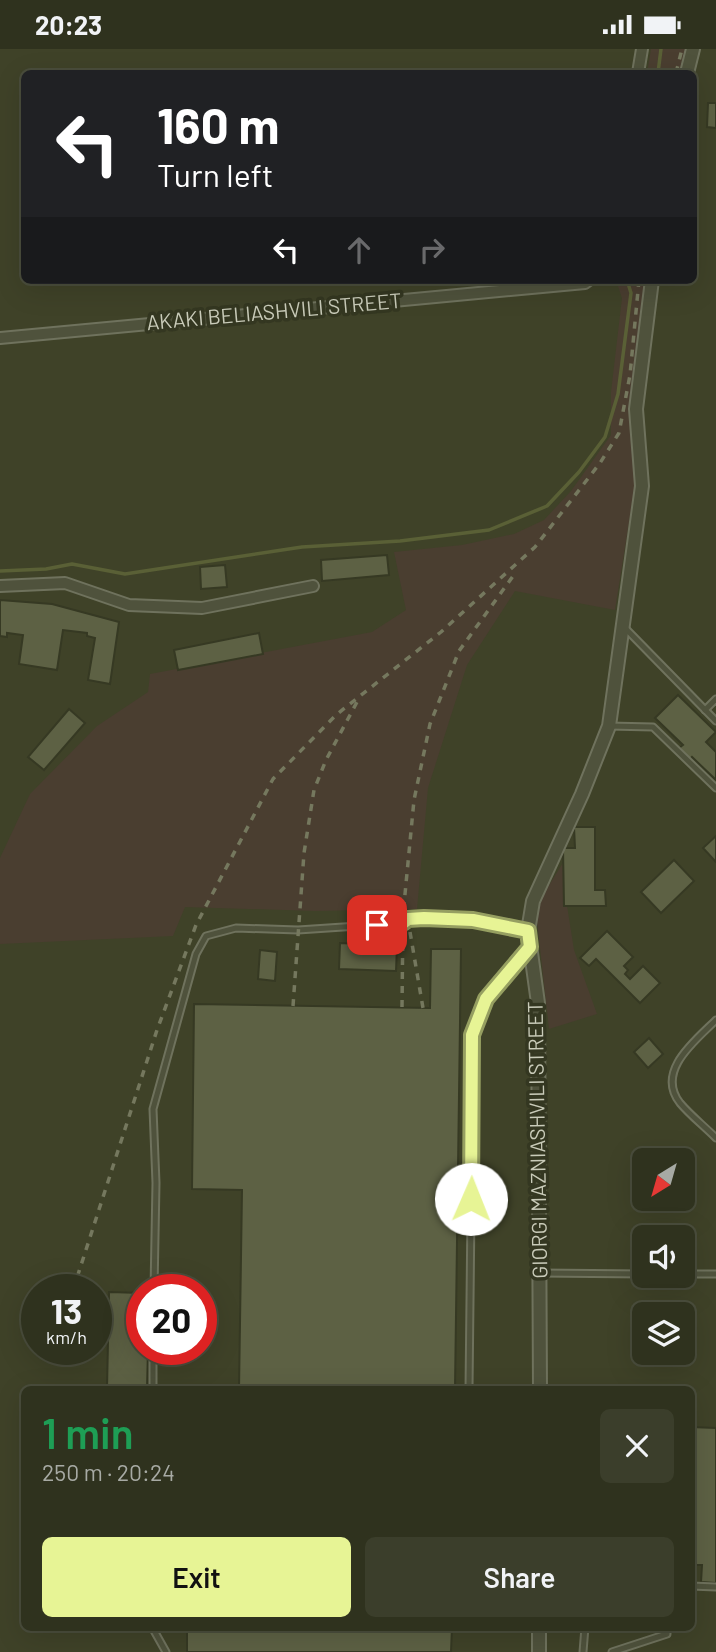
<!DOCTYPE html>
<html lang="en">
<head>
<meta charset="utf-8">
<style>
  :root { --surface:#2f321e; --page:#3b3e2b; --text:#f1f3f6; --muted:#a7aaa4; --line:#4a4d3c; --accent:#e7f495 }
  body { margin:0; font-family:Barlow,sans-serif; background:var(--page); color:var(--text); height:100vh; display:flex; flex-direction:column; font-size:26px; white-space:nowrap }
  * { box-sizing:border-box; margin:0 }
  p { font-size:23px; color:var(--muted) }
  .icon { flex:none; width:38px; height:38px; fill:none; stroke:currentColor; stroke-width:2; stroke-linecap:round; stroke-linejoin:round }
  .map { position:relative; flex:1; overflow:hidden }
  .sheet { position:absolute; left:21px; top:1337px; width:674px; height:245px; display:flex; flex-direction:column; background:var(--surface); border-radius:10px; box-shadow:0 7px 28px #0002,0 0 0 2px var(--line) }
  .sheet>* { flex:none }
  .guide { position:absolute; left:21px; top:21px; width:676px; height:214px; border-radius:10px; box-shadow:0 7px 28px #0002,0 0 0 2px var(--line); background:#202124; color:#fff; overflow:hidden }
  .needle { width:46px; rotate:217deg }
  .tools { position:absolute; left:632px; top:1099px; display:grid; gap:14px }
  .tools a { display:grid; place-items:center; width:63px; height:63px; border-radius:10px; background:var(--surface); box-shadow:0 7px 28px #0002,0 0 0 2px var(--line); font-size:35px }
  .speed { position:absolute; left:21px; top:1225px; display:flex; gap:14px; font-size:35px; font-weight:700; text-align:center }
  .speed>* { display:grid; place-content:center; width:91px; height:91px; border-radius:50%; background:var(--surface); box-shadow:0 7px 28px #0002,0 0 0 2px var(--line); line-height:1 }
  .speed small { font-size:18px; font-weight:400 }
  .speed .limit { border:10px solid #d22; background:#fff; color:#111 }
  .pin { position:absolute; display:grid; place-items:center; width:60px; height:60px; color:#fff; margin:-30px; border-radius:14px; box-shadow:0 4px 10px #0006 }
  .me { position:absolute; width:77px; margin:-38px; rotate:1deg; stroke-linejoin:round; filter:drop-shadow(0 0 5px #0008) }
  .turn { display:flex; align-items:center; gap:24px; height:147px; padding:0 21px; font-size:32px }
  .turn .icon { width:91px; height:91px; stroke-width:2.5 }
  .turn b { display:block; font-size:49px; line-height:60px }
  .lanes { display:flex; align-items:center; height:66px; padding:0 21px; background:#0003; justify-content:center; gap:35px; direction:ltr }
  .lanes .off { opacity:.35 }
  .round { display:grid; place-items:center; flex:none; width:74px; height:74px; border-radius:10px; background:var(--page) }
  .summary { display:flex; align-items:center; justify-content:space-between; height:119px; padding:0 21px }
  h1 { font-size:42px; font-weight:600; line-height:52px; color:#1e9e55 }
  .button { display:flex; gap:14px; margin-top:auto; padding:14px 21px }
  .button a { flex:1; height:80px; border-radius:10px; background:var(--accent); color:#111; font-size:28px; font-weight:600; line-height:80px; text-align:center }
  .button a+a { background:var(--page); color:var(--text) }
  .status { display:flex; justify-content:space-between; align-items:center; height:49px; padding:0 35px; background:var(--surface); direction:ltr }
  .status svg { height:19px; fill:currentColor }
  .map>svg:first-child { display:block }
  .green { fill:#4a3e30 }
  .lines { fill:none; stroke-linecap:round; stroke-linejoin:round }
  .stream { stroke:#5a6036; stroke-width:3.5 }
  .building { fill:#5d6144; stroke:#363923; stroke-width:2 }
  .service-casing { stroke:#6f725d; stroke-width:9 }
  .minor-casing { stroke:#6f725d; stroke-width:14 }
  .tertiary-casing { stroke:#6f725d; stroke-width:16 }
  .service { stroke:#4f523c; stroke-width:5 }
  .minor { stroke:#4f523c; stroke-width:10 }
  .tertiary { stroke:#4f523c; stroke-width:12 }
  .rail { stroke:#75785e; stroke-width:3.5; stroke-dasharray:7 7; stroke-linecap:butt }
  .route-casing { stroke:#969f61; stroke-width:18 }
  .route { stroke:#e7f495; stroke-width:12 }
  .labels { text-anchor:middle; stroke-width:7; stroke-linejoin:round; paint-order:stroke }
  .street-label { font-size:21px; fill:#c9cbb9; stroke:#343721 }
</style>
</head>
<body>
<div class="status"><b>20:23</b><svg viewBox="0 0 49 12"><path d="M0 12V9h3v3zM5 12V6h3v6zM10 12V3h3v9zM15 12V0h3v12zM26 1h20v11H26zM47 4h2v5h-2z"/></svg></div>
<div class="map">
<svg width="716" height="1603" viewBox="0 0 716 1603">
  <rect width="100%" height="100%" fill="#3f4228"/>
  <g class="green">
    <polygon points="651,0 687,0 682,24 647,24"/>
    <polygon points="616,231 649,231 630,354 635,436 615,561 515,542 467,616 428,739 417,860 316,862 185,858 173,887 0,895 0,809 30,745 97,677 148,643 150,625 372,583 406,561 394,503 462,496 514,485 544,471 571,442 611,386 611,343 622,249"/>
    <polygon points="573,798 563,831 574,901 597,965 549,980 537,872 541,849"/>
  </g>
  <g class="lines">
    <g class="stream">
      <polyline points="658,24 661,0"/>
      <polyline points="0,522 46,520 72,515 125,525 302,498 400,492 489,481 547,457 579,423 605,388 618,345 631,244 627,231"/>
    </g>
  </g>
  <g class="building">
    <polygon points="708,54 716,54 716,79 707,78"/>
    <polygon points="387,506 389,526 322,532 321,511"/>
    <polygon points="225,516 227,538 201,540 200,518"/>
    <polygon points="0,551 52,555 119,573 110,635 88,631 95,589 87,587 87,584 63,581 57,621 19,615 23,586 7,584 7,588 0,587"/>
    <polygon points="259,584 263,605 178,621 174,601"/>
    <polygon points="678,646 716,683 706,693 716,703 716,731 692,708 690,710 679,699 683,696 655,669"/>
    <polygon points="69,660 85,674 44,721 28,708"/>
    <polygon points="574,778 595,778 595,841 605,841 606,857 564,857 563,799 575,799"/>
    <polygon points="716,787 716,813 703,799"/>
    <polygon points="674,811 694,832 661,864 641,843"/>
    <polygon points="607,882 633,908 624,917 628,921 625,925 630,930 643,917 660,934 640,954 596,910 589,917 580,909"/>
    <polygon points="340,894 397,897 396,922 339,920"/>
    <polygon points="431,900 461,900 455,1340 239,1340 242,1141 192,1140 194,955 430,959"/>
    <polygon points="260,901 277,903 275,932 258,930"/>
    <polygon points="649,989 663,1005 648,1019 634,1003"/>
    <polygon points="109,1243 142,1244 142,1300 148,1300 147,1340 107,1340"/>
    <polygon points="691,1378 716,1379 716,1534 701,1533 702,1516 691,1516"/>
    <polygon points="187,1578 452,1578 451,1603 187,1603"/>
  </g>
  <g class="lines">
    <defs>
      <g id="service">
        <polyline points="625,579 716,672"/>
        <polyline points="705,661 716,650"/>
        <polyline points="609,677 653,678 716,739"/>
        <path d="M716,971c-20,20 -61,51 -36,83 10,12 24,23 36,35"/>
        <polyline points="540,1224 644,1225"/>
        <polyline points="682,1225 716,1225"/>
        <path d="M154,1241l2,-107 -3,-74 43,-155 10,-18 30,-8 62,2 105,-7c18,-16 101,3 125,8"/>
        <polyline points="153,1340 153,1300"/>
        <polyline points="469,1340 473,986 486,950 528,901"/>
        <polyline points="691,1537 716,1538"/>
        <polyline points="152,1578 166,1603"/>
        <polyline points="583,1603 585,1578"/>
        <polyline points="612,1603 667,1585 667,1578"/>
      </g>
      <g id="minor">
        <polyline points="638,24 642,0"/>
        <polyline points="0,289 585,234 589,231"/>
        <polyline points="0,537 65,534 129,556 202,559 313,537"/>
      </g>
      <g id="tertiary">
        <polyline points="687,24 693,0"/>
        <polyline points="540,1340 538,954 528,882 533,852 582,745 609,677 642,437 636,360 652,231"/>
        <polyline points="539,1603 539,1578"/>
      </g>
    </defs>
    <use href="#service" class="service-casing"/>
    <use href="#minor" class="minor-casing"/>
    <use href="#tertiary" class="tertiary-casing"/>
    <use href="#service" class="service"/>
    <use href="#minor" class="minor"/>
    <use href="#tertiary" class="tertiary"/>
    <g class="rail">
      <polyline points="676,24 682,0"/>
      <polyline points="410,883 423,959"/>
      <polyline points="293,957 304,804 314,741 326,711 357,653"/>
      <polyline points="402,958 403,866 414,751 430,675 459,602 516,523"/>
      <polyline points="73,1241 157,981 196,876 273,730 336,666 441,583 535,498 600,414 619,384 630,326 639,231"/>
    </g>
  </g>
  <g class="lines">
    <defs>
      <polyline id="route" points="377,876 403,874 408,870 424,869 473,871 528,882 530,898 486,950 472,986 471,1150"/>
    </defs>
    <use href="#route" class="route-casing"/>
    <use href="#route" class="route"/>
  </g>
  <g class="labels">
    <g class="street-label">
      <text transform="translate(274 263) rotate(-5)" y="7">AKAKI BELIASHVILI STREET</text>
      <text transform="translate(538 1091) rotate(-91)" y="7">GIORGI MAZNIASHVILI STREET</text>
    </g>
  </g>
</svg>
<div class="tools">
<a><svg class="needle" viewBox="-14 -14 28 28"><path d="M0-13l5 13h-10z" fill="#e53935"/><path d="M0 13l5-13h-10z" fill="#a7aaa4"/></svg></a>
<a><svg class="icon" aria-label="sound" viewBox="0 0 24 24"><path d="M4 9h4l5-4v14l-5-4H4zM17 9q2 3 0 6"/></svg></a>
<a><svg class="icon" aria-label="layers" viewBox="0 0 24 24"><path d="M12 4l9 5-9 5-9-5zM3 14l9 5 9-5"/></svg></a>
</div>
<div class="speed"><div>13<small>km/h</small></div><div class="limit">20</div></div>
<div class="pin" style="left:377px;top:876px;background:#d93025"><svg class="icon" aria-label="arrive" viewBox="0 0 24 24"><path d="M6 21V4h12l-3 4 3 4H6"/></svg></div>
<svg class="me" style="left:471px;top:1150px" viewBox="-20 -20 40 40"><circle r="19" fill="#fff"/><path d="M0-13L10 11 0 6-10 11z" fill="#e7f495"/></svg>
<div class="guide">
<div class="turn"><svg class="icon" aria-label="left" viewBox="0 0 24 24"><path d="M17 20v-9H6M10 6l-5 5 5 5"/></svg><div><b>160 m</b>Turn left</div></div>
<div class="lanes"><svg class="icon" aria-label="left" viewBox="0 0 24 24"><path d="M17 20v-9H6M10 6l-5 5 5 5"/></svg><svg class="icon off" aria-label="ahead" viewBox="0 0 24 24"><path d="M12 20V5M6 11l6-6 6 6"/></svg><svg class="icon off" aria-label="right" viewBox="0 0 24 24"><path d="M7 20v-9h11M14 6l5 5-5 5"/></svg></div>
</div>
<section class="sheet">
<div class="summary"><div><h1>1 min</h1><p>250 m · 20:24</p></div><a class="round"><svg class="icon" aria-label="close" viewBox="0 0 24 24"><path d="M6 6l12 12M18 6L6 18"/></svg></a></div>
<div class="button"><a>Exit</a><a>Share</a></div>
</section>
</div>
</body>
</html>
